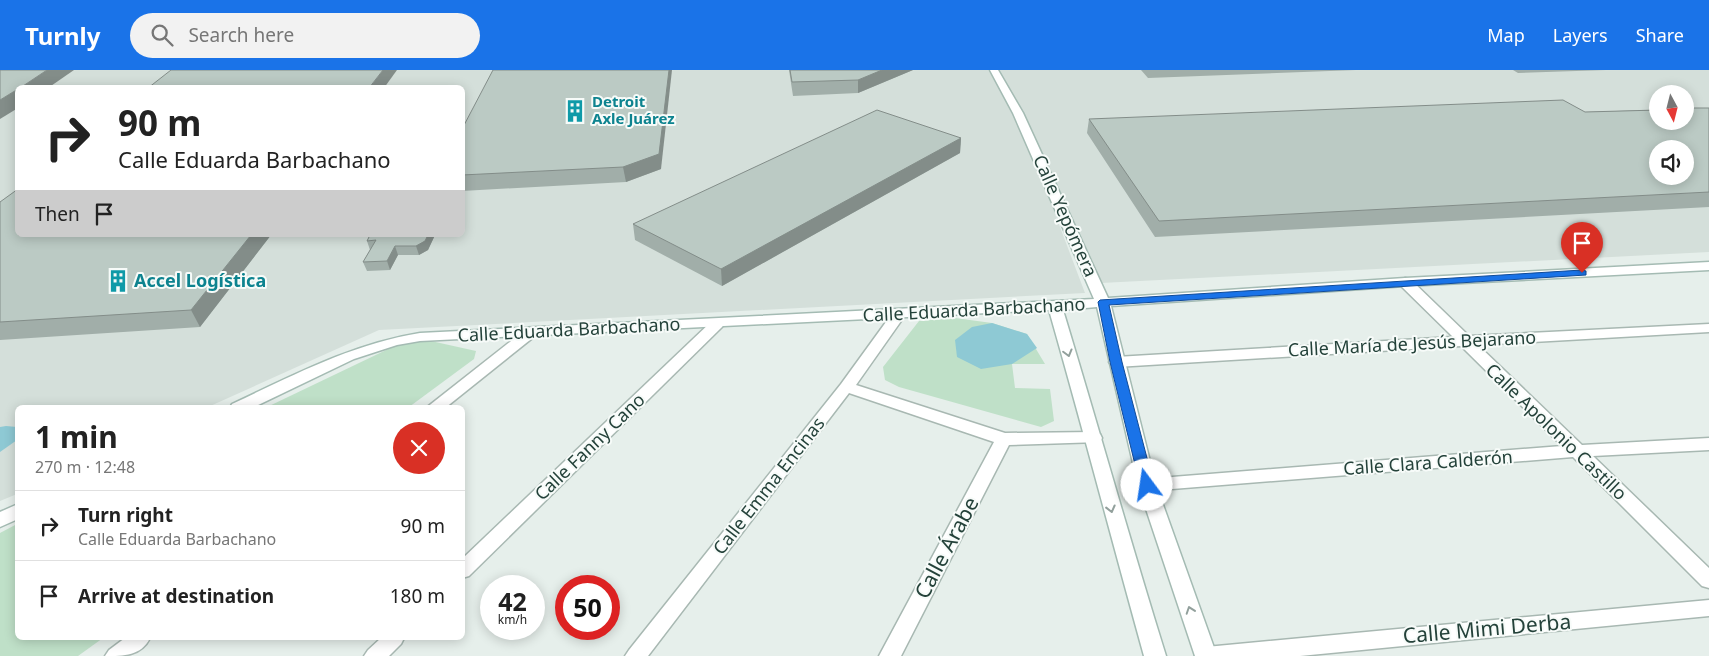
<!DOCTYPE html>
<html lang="en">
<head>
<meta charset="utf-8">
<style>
  :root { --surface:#fff; --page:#f2f2f2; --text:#222; --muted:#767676; --line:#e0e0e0; --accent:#1a73e8 }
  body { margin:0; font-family:"Noto Sans",sans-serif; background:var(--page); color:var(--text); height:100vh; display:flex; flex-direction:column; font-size:19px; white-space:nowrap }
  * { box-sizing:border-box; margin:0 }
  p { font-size:16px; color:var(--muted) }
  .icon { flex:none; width:28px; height:28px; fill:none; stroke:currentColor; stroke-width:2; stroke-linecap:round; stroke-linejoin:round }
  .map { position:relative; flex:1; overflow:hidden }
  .drawer { position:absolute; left:15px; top:335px; width:450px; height:235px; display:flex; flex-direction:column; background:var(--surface); border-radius:8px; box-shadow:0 2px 12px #0003 }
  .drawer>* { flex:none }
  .hud { position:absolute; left:15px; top:15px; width:450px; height:152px; border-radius:8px; box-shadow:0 2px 12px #0003; background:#fff; color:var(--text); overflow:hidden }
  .needle { width:32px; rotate:173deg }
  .fabs { position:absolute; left:1649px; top:15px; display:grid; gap:10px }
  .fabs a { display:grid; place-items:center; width:45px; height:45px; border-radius:50%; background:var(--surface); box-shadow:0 2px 12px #0003; font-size:25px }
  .speed { position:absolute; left:480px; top:505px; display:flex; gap:10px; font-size:25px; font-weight:700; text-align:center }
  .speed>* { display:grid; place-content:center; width:65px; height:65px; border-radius:50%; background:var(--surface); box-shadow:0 2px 12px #0003; line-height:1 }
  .speed small { font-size:12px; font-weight:400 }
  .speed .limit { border:8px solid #d22; background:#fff; color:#111 }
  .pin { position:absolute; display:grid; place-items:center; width:42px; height:42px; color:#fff; margin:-51px -21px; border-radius:50% 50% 50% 0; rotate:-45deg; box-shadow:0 0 5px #0007 }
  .pin .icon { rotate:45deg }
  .me { position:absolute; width:55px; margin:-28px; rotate:346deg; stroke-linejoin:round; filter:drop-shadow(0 0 4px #0008) }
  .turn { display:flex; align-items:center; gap:18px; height:105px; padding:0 20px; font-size:22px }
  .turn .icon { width:65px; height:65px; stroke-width:2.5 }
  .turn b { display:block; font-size:35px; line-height:42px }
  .then { display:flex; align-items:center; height:48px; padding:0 20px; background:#0003; gap:10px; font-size:19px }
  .round { display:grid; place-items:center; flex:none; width:52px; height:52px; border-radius:26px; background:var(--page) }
  .head { display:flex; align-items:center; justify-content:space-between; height:85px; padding:0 20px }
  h1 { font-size:30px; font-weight:700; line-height:38px }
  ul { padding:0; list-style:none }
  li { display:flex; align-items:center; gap:15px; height:70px; padding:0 20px; border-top:1px solid var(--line) }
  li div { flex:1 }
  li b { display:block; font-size:19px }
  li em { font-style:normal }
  header { display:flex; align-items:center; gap:30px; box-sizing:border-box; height:70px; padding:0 25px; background:var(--accent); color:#fff }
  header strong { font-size:24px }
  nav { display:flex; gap:28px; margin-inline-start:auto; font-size:18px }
  .search { width:350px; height:45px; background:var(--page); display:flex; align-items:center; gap:12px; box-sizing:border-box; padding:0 18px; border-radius:28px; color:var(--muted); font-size:19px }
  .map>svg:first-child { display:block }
  .built { fill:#d4dfda; fill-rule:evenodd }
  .green { fill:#bfe0c8 }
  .water { fill:#8ec9d4 }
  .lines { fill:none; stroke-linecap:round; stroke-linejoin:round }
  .street-casing { stroke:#a8b8b2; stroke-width:3 }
  .secondary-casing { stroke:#a4bbb3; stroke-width:3 }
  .street { fill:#fff; fill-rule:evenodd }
  .secondary { fill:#fff; fill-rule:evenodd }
  .wall { fill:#a1aea9 }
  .shaded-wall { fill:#838d89 }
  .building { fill:#bbcac4; stroke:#838d89; fill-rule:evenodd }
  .oneway { stroke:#92a09c }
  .route { fill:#1a73e8; stroke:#114b97 }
  .labels { text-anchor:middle; stroke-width:4; stroke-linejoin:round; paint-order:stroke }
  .far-culture-label { font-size:15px; font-weight:bold; fill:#0d838f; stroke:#f7fbf9; text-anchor:start }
  .street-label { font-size:18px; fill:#24423a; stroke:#f7fbf9 }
  .culture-label { font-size:18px; font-weight:bold; fill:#0d838f; stroke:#f7fbf9; text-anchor:start }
  .near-street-label { font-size:21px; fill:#24423a; stroke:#f7fbf9 }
</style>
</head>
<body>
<header>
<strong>Turnly</strong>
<div class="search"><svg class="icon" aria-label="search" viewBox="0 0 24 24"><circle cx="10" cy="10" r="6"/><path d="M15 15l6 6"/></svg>Search here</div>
<nav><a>Map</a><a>Layers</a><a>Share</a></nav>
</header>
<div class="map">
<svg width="1709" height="586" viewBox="0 0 1709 586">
  <rect width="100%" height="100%" fill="#e6efeb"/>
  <path class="built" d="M0,0h988l18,28 -14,-28h717v182l-608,31 -77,-151 61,161 -706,37 -171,77 -190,1 -1,86 -17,7zM18,18h444v147h-444zM1658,24h27v27h-27zM1658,79h27v27h-27z"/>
  <g class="green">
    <polygon points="955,248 992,253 1027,264 1045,294 1012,294 1015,318 1050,319 1054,351 1041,357 899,317 885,310 883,297 919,251"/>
    <polygon points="422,269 476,281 474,289 409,337 265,338 405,271"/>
    <polygon points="17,454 18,568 103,568 78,586 0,586 0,463"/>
  </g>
  <g class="water">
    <polygon points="992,253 1027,264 1037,278 1012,294 981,299 957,287 955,270 972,257"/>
    <polygon points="6,356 17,357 17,370 0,382 0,357"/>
  </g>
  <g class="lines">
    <defs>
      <g id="street">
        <polygon points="1405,208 1410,209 1469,266 1709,254 1709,262 1478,275 1582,375 1709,368 1709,380 1593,386 1709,498 1709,518 1702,516 1573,387 1147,421 1141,419 1138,415 1141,411 1147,409 1562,376 1461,276 1116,297 1111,295 1109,292 1111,289 1116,287 1453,267 1400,215 1398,212"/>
        <polygon points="899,240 906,244 856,315 1005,363 1094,362 1100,364 1102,368 1100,372 1009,375 901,586 879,586 994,372 849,323 648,586 625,586 629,580 841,314 894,241"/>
        <polygon points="717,250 722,251 724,254 722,257 469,506 462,508 462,489 712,251"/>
        <polygon points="530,259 535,260 537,263 535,266 445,338 426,338 525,260"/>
        <polygon points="1709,530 1709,546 1300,586 1195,586 1199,580 1206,577"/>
        <path d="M125,568h25c-9,18 -26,18 -45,18l4,-6z"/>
        <polygon points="381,568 404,568 401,574 389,586 364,586 368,580"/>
      </g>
      <g id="secondary">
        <path d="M990,0h8l25,43 85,185 297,-20 304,-16v8l-304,16 -294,20 45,179 61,171h-22l-57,-171 -41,-178 -34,3c35,115 67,231 103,346h-22c-32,-115 -62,-231 -95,-346l-629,31 -23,4 -43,14 -102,49h-22l2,-4c62,-29 120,-60 188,-71l674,-34 -81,-186z"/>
        <polygon points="18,434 18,449 0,457 0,442"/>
      </g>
    </defs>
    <use href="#street" class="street-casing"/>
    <use href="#secondary" class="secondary-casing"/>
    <use href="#street" class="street"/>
    <use href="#secondary" class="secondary"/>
  </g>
  <g class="wall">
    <polygon points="789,0 913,0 858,23 793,26"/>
    <polygon points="1141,0 1356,0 1148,8"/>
    <polygon points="1513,0 1606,0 1518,3"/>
    <polygon points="1709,38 1709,137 1155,167 1087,63 1089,49 1585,42"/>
    <polygon points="462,59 661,99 626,112 462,121"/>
    <polygon points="961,68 960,83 722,216 635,170 633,154"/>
    <polygon points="0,132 18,165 271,165 200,257 0,270"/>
    <polygon points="370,165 435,165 428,180 419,185 398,185 390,200 367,201 363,192 370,180 367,171"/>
  </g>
  <g class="shaded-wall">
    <polygon points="47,0 74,0 48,18 20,18"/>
    <polygon points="383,0 397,0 384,18 369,18"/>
    <polygon points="669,0 672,0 661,99 626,112 623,97"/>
    <polygon points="882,0 913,0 858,23 858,10"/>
    <polygon points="18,19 18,38 0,49 0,30"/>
    <polygon points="961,68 960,83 722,216 721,199"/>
    <polygon points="251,165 271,165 200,257 191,240"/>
    <polygon points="428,165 435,165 428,180 419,185 416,176"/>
    <polygon points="395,176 398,185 390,200 387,191"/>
  </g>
  <g class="building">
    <polygon points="0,0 47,0 20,18 18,18 18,19 0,30"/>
    <polygon points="171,0 383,0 369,18 148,18"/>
    <polygon points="493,0 669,0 659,84 623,97 462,105 462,59"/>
    <polygon points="790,0 882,0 858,10 792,12"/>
    <path d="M1563,30l22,12 73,-2v11h27v-13h24v84l-550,29 -70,-102zM1658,79h27v27h-27z"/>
    <polygon points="877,40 961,68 721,199 633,154"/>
    <polygon points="18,119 18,165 251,165 191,240 0,252 0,132"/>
    <polygon points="370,165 428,165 425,171 416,176 395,176 387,191 363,192 376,170 367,171"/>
  </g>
  <defs><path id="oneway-chevron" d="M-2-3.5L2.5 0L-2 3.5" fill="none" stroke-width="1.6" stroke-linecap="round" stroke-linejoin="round" transform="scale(1.25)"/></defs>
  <g class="oneway">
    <use href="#oneway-chevron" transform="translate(1068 283) rotate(75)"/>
    <use href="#oneway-chevron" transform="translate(1111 439) rotate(76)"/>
    <use href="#oneway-chevron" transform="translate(1190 540) rotate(-109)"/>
  </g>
  <polygon class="route" points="1582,200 1586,201 1586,205 1109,235 1122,292 1154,415 1152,418 1142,418 1140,415 1110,292 1098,232 1100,230"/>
  <defs>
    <symbol id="building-bare" viewBox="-9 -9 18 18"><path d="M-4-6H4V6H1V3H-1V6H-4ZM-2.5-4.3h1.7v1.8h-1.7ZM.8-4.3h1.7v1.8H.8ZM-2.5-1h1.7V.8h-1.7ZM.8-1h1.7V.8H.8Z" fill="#0f9aa8" stroke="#f7fbf9" stroke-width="2.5" paint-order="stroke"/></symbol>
  </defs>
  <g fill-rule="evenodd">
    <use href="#building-bare" x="559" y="25" width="32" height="32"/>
    <use href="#building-bare" x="102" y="195" width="32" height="32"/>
  </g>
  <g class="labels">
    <g class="far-culture-label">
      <text x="592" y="37">Detroit<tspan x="592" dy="17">Axle Juárez</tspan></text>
    </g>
    <g class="street-label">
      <text transform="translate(1065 146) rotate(66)" y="6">Calle Yepómera</text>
      <text transform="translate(974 240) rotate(-3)" y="6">Calle Eduarda Barbachano</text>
      <text transform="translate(569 260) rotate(-3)" y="6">Calle Eduarda Barbachano</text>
      <text transform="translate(1412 274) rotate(-3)" y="6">Calle María de Jesús Bejarano</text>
      <text transform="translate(1556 362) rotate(44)" y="6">Calle Apolonio Castillo</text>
      <text transform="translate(590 377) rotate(-44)" y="6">Calle Fanny Cano</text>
      <text transform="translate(1428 393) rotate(-4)" y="6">Calle Clara Calderón</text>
      <text transform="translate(769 416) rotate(-52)" y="6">Calle Emma Encinas</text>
    </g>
    <g class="culture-label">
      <text x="134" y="217">Accel Logística</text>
    </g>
    <g class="near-street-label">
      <text transform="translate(947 478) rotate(-62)" y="7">Calle Árabe</text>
      <text transform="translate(1487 559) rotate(-5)" y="7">Calle Mimi Derba</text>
    </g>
  </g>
</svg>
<div class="fabs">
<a><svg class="needle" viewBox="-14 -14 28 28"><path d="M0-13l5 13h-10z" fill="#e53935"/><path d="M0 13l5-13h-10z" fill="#767676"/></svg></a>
<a><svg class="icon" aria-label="sound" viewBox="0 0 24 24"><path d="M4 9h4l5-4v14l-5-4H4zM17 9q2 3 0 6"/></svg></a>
</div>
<div class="speed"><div>42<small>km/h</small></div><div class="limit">50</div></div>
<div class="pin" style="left:1582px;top:203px;background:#d93025"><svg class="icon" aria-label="arrive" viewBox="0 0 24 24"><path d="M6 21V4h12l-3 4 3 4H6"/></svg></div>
<svg class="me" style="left:1147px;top:415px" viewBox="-20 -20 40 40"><circle r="19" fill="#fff"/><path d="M0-13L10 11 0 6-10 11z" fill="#1a73e8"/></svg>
<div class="hud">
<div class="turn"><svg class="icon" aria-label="right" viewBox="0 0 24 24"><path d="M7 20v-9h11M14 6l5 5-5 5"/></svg><div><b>90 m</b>Calle Eduarda Barbachano</div></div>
<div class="then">Then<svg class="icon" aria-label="arrive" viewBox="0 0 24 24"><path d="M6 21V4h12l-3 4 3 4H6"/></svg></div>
</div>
<section class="drawer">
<div class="head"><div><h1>1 min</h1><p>270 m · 12:48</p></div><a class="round" style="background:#d93025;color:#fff"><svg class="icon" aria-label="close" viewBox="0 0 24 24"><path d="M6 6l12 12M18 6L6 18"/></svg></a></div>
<ul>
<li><svg class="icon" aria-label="right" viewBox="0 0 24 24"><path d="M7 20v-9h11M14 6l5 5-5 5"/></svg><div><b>Turn right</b><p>Calle Eduarda Barbachano</p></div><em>90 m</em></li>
<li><svg class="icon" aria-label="arrive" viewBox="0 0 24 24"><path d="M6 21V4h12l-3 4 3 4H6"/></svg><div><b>Arrive at destination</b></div><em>180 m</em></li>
</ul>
</section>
</div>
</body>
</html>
